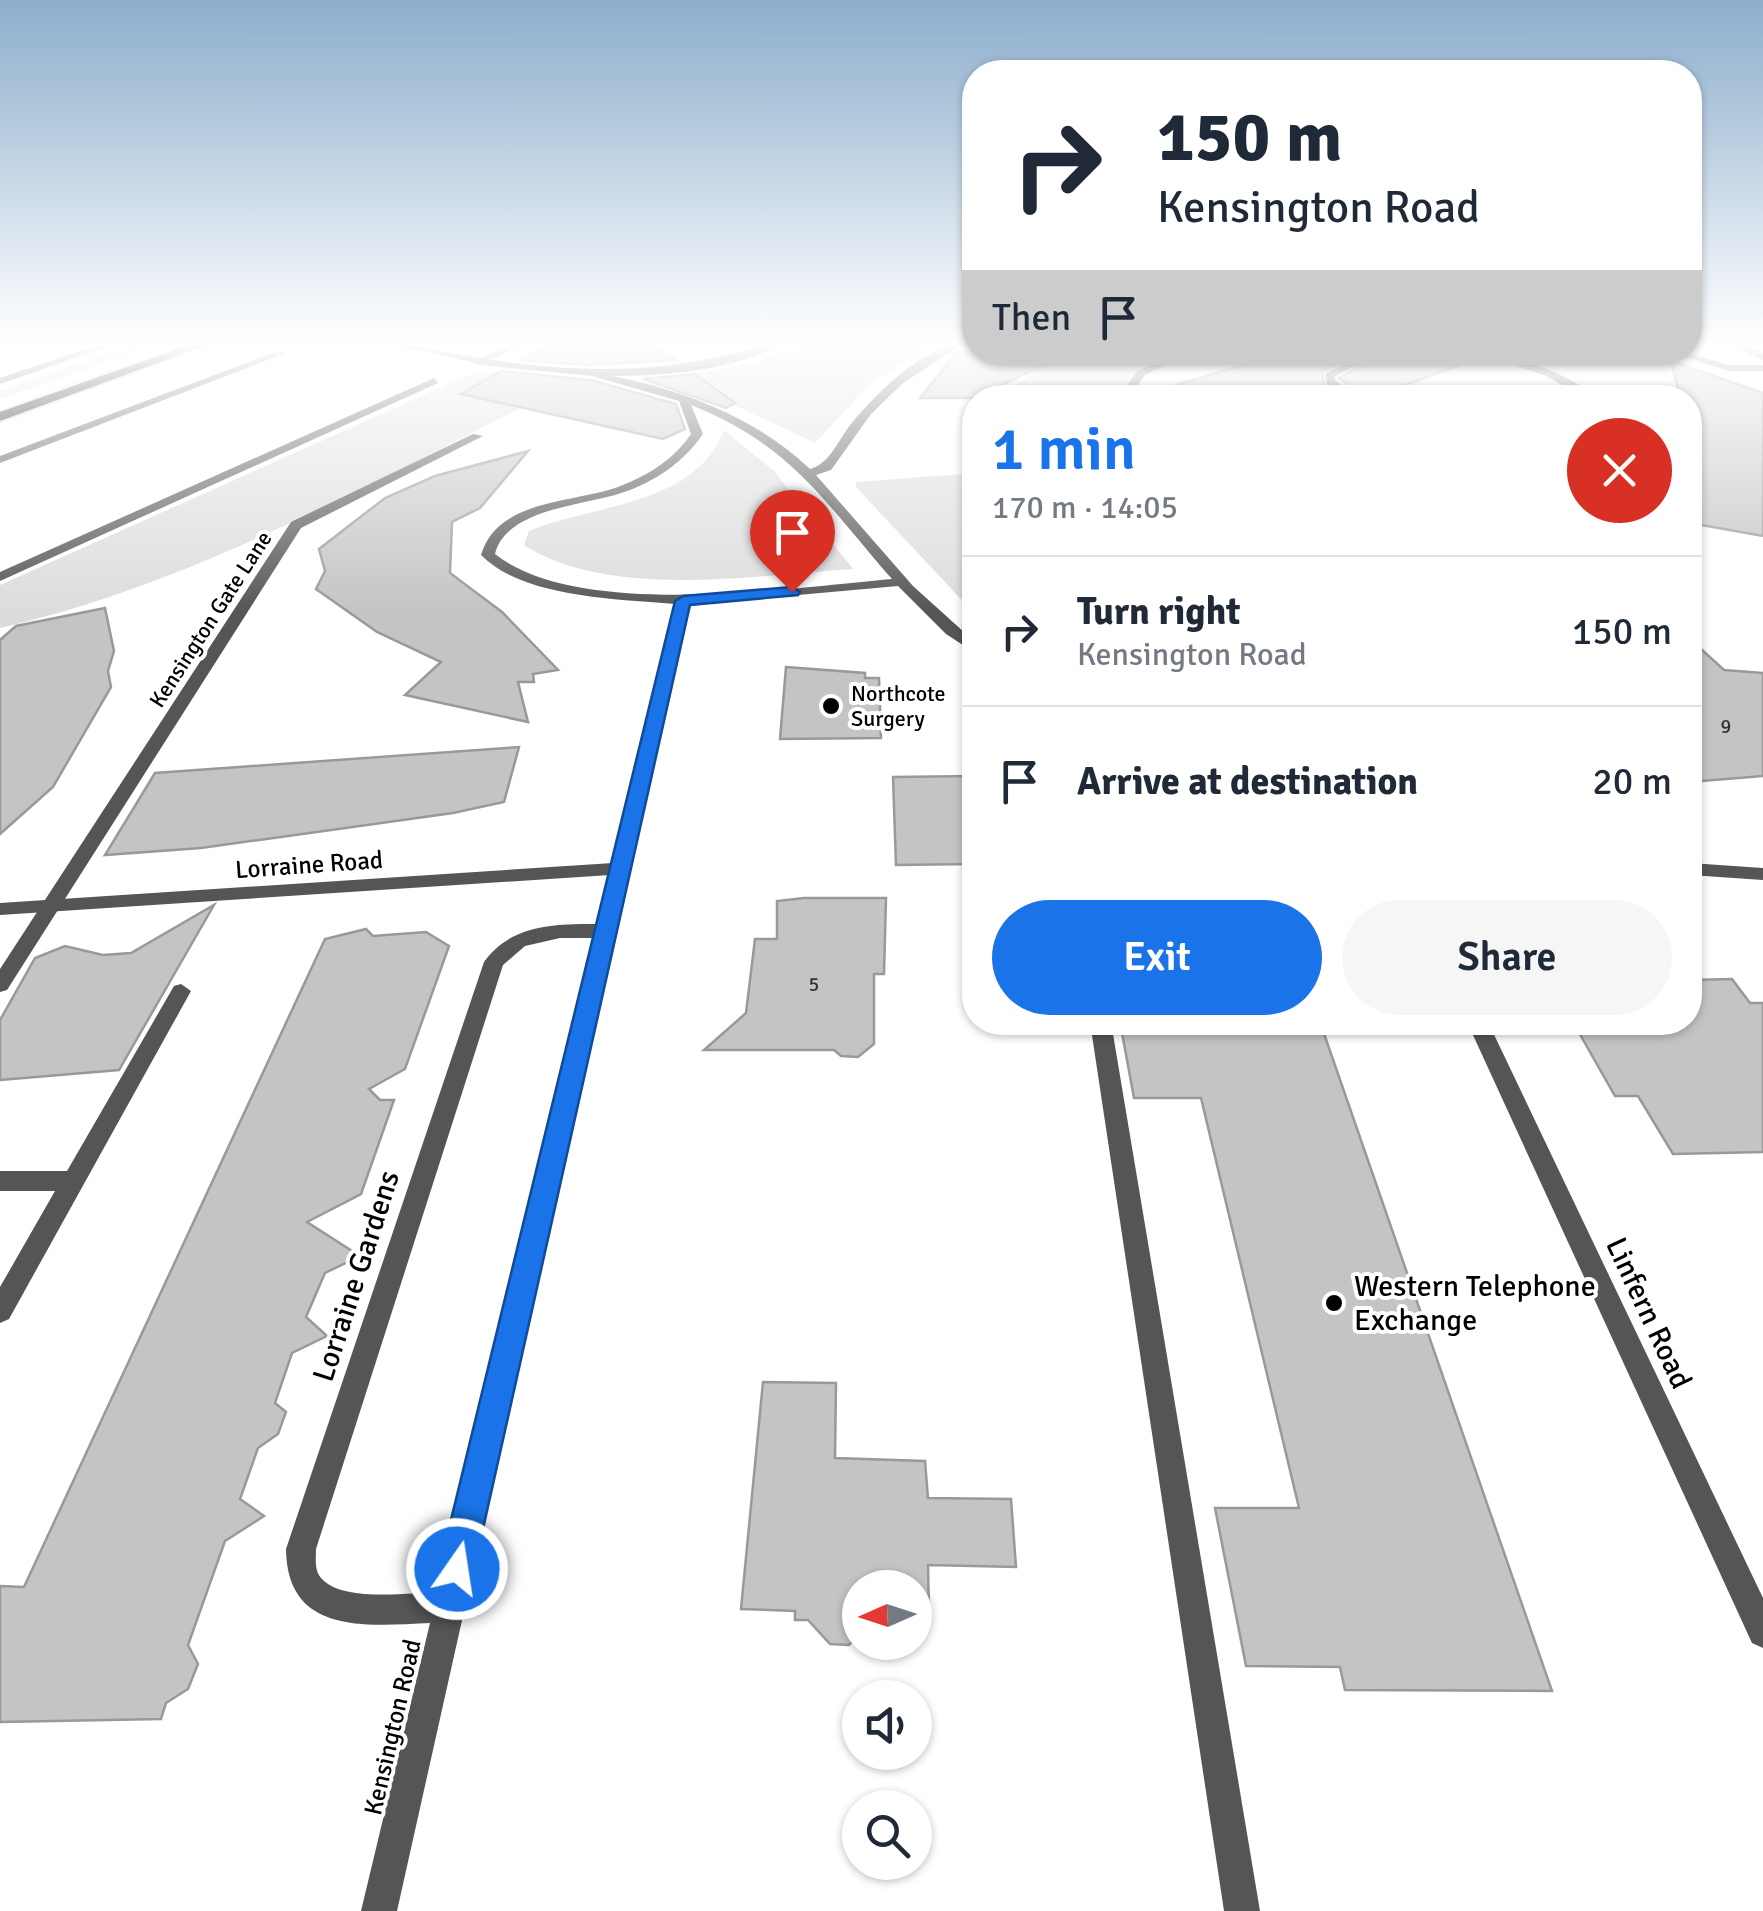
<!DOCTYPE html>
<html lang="en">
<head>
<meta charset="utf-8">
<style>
  :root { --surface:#fff; --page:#f6f6f7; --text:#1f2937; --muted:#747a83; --line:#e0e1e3; --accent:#1a73e8 }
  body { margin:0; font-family:Signika,sans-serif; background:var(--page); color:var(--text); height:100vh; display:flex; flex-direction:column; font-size:38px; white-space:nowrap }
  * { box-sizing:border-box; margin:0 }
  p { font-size:32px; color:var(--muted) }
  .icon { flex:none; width:55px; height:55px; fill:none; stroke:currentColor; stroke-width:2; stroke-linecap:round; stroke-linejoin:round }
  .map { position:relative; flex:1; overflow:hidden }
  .drawer { position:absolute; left:962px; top:385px; width:740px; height:650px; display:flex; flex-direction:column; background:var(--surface); border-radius:40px; box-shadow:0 2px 8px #0004 }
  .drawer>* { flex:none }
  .top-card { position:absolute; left:962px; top:60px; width:740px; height:305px; border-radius:40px; box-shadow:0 2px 8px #0004; background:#fff; color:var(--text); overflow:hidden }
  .needle { width:65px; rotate:267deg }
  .fabs { position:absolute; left:842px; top:1570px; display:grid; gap:20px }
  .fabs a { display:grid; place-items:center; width:90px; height:90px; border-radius:50%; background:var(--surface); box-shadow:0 2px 8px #0004; font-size:50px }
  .pin { position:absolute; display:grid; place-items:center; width:85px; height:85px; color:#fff; margin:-102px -42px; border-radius:50% 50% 50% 0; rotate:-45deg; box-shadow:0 0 10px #0007 }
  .pin .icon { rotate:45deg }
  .me { position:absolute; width:110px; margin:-55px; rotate:13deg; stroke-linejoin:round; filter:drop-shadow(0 0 8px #0008) }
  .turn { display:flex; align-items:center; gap:35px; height:210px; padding:0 30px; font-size:45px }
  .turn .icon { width:130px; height:130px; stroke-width:2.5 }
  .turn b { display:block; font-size:70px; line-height:85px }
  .then { display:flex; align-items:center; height:95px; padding:0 30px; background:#0003; gap:20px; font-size:38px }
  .round { display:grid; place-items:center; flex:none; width:105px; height:105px; border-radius:52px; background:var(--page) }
  .overview { display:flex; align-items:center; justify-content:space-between; height:170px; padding:0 30px }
  h1 { font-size:60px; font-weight:600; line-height:75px; color:var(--accent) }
  .primary-button { display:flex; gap:20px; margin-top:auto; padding:20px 30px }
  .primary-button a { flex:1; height:115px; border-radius:60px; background:var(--accent); color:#fff; font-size:40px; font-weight:600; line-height:115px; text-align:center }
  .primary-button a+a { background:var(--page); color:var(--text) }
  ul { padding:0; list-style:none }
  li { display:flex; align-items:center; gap:30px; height:150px; padding:0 30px; border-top:2px solid var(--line) }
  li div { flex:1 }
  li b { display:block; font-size:38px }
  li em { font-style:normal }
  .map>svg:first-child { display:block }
  .green { fill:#dcdcdc }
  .building { fill:#c4c4c4; stroke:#999; stroke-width:2.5 }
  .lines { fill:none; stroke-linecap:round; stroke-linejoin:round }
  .primary-casing { stroke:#dbdbdb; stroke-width:4 }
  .lane { fill:#555; fill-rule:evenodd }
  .street { fill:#555; fill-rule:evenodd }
  .primary { fill:#000; fill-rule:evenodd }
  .route { fill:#1a73e8; stroke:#114b97; stroke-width:2.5 }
  .poi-dot { fill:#000; stroke:#fff; stroke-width:4 }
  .labels { text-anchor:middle; stroke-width:8; stroke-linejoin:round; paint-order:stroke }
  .number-label { font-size:20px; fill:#313131 }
  .far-street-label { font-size:22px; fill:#000; stroke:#fff }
  .far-poi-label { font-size:22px; fill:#000; stroke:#fff; text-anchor:start }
  .street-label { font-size:25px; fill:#000; stroke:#fff }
  .near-street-label { font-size:30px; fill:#000; stroke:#fff }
  .near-poi-label { font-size:30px; fill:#000; stroke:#fff; text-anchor:start }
</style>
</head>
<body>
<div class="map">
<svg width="1763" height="1911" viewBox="0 0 1763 1911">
  <rect width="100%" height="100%" fill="#fff"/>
  <g class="green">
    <polygon points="136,344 157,344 0,399 0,391"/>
    <polygon points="806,344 934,344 873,381 815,443 677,378 756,362"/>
    <polygon points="1073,353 1174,353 1137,369 1115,397 1001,397 1037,370"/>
    <path d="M475,372l97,10c-186,92 -368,199 -572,246v-43z"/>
    <path d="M724,430l51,42 78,97c-97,6 -244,31 -329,-24l5,-14c64,-27 167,-25 195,-101z"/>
    <polygon points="975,473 975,614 856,487 856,482"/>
  </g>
  <g class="building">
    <polygon points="549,344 653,344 676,360 587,365 521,360"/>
    <polygon points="957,352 1073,352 973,398 920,398"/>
    <polygon points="1287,352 1358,352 1322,372 1325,388 1341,398 1178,398 1176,385"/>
    <polygon points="1384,352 1471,352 1477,359 1368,398 1339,378"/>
    <polygon points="1671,361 1763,393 1763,536 1690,523 1690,398 1680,398"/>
    <polygon points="501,371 591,380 676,404 685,429 663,439 461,394"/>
    <polygon points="695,374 735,403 726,408 643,379"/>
    <polygon points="528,451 480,508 452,522 450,573 502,612 558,670 533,674 534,682 518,682 528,722 405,695 441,662 377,632 316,589 325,571 319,549 385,498 435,476"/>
    <polygon points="105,608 114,651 108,671 111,687 53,787 0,834 0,640 16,626"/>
    <polygon points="1690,639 1724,670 1763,673 1763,776 1690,782"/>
    <polygon points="786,667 865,673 865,678 879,678 881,738 780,739"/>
    <polygon points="519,747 504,802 453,813 201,848 105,855 155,773"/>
    <polygon points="975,776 975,864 896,865 893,777"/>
    <polygon points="804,898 886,898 884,974 874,974 874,1044 858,1057 841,1056 834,1050 704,1050 746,1013 755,939 777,939 777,901"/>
    <polygon points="214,905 119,1070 0,1080 0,1020 35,958 65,946 103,955 131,953"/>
    <polygon points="366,929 373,936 426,932 449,946 405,1069 369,1089 380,1100 394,1100 361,1194 307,1222 360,1256 325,1273 306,1317 327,1336 292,1353 275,1403 286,1412 278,1434 258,1448 240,1499 264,1516 225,1541 188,1645 198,1664 188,1689 166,1703 161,1719 0,1722 0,1586 24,1587 325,939"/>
    <polygon points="1732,979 1750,1003 1763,1003 1763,1152 1673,1154 1638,1096 1615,1096 1573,1022 1690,1022 1690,980"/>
    <polygon points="1120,1022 1320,1022 1552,1691 1345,1690 1340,1667 1246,1666 1215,1508 1299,1508 1201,1098 1134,1098"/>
    <polygon points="763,1382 836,1383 835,1458 925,1461 928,1498 1011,1499 1016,1567 928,1565 929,1613 915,1613 915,1588 860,1588 860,1633 849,1645 830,1644 808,1620 795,1620 795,1611 741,1609"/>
  </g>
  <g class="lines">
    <defs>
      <polygon id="primary" points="192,344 209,344 0,421 0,412"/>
    </defs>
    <use href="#primary" class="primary-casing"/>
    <g class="lane">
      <polygon points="510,344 523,344 480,365 471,363"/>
      <polygon points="1179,352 1193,352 1145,375 1129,398 1118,398 1137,371"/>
      <polygon points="1367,352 1380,352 1334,377 1336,381 1363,398 1349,398 1327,385 1325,374"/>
      <path d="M1474,352c42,0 92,22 126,46h-14l-42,-23z"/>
      <polygon points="434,378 438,383 0,581 0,572"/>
      <polygon points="473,434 483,436 301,528 7,990 0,992 0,969 291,522"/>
      <polygon points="181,984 191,991 9,1319 0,1323 0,1287 55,1191 0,1191 0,1171 67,1171 174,986"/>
      <polygon points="1090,1022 1111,1022 1260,1911 1224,1911"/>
    </g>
    <g class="street">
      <polygon points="100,344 115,344 0,384 0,378"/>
      <path d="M389,344h18c124,27 236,39 359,0h15c-47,26 -114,32 -168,32 73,15 143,42 197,93 20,-5 28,-29 41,-45 23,-28 74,-80 112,-80l-60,39 -32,31 -40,56 -15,5 97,111 62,56v11l-29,-19 -48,-48 -209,19 -292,1306h-36l69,-288c-64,3 -143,12 -144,-74l198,-587c27,-38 72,-38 114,-38l12,-49 -610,40v-12l613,-40 62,-259c-56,-5 -152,-6 -194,-49 16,-55 89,-52 134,-67 30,-11 58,-27 76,-54l-12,-33 -87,-25 -102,-10zM691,405c101,40 133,97 201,174 -102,9 -314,41 -397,-25 12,-48 95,-48 135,-64 30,-12 54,-29 73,-56zM560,938h35l-157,654c-29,1 -95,10 -116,-13 -8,-8 -6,-20 -6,-30l187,-584 22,-19z"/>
      <polygon points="1728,344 1741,344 1763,353 1763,360"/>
      <polygon points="278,351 286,353 0,463 0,456"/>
      <polygon points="1668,352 1686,352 1729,365 1763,365 1763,371 1729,371"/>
      <polygon points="1690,863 1763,868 1763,880 1690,875"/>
      <polygon points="1467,1022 1488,1022 1763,1598 1763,1648 1752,1643"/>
    </g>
    <use href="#primary" class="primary"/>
  </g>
  <linearGradient id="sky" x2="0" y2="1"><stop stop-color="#8cadcc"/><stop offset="0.56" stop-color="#fff"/><stop offset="1" stop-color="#fff" stop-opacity="0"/></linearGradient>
  <rect width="1763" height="612" fill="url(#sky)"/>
  <polygon class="route" points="792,587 800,592 798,595 690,605 474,1569 469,1581 457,1587 445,1581 439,1569 675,601 683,596"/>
  <g class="poi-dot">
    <circle cx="831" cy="706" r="10"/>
    <circle cx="1334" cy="1303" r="10"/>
  </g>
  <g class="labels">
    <g class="number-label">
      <text x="1726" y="733">9</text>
      <text x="814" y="991">5</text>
    </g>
    <g class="far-street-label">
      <text transform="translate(210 619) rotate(-57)" y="8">Kensington Gate Lane</text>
    </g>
    <g class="far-poi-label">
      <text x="851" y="701">Northcote<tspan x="851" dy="25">Surgery</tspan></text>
    </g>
    <g class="street-label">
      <text transform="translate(309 864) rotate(-4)" y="9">Lorraine Road</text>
      <text transform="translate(392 1727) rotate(-77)" y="9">Kensington Road</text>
    </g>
    <g class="near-street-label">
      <text transform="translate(356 1276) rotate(-72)" y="10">Lorraine Gardens</text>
      <text transform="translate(1649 1313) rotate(65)" y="10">Linfern Road</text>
    </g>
    <g class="near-poi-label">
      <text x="1354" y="1296">Western Telephone<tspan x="1354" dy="34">Exchange</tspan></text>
    </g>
  </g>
</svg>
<div class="fabs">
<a><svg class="needle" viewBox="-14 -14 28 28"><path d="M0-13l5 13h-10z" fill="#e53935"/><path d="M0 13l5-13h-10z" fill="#747a83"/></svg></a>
<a><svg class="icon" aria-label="sound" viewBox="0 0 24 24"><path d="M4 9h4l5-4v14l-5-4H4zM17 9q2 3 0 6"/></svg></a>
<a><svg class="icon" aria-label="search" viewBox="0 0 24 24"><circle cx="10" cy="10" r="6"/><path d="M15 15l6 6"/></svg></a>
</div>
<div class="pin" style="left:792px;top:592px;background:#d93025"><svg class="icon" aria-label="arrive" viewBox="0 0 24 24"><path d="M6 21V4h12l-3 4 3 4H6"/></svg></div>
<svg class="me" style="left:457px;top:1569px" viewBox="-20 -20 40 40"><circle r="17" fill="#1a73e8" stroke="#fff" stroke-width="3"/><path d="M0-11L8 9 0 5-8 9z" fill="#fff"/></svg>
<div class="top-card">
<div class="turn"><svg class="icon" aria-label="right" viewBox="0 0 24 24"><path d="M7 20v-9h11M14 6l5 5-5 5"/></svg><div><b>150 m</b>Kensington Road</div></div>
<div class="then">Then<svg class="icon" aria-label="arrive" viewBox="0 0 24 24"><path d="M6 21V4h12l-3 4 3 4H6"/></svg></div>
</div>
<section class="drawer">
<div class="overview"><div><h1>1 min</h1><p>170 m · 14:05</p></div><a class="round" style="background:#d93025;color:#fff"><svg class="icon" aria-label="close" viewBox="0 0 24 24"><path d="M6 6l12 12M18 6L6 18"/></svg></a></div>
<ul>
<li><svg class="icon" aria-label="right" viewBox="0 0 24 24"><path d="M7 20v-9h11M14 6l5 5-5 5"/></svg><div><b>Turn right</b><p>Kensington Road</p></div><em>150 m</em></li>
<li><svg class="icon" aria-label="arrive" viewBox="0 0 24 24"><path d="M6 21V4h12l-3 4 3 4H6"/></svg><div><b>Arrive at destination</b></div><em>20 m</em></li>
</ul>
<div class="primary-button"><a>Exit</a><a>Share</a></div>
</section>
</div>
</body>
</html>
